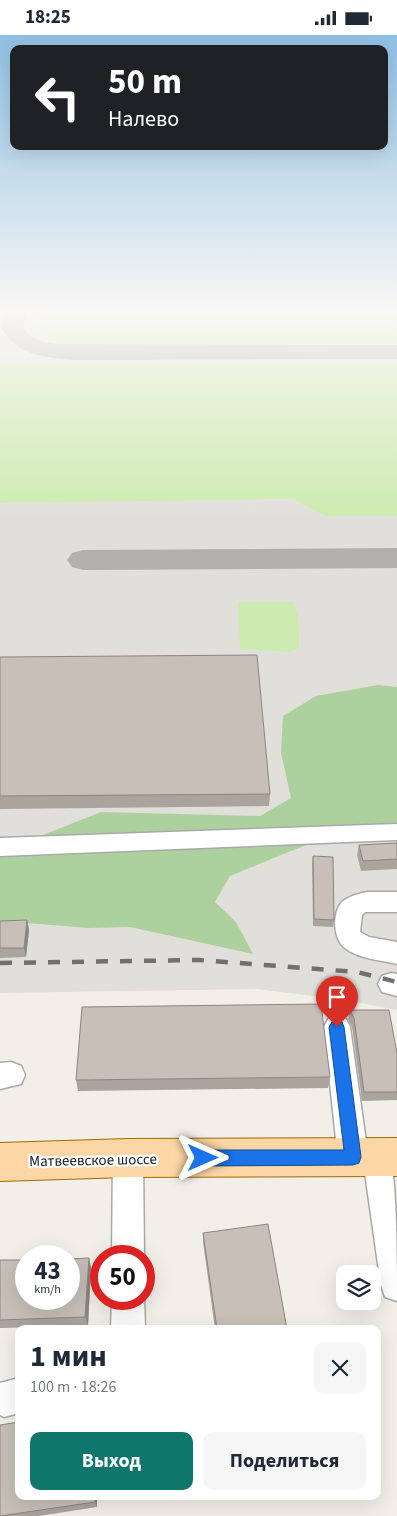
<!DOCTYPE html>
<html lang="ru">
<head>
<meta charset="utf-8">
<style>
  :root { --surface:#fff; --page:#f6f6f7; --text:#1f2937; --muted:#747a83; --accent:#0f766e }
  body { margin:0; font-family:"Source Sans 3",sans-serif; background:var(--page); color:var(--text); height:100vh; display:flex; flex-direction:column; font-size:19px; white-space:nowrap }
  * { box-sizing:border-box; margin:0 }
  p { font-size:16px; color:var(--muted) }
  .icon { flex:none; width:28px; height:28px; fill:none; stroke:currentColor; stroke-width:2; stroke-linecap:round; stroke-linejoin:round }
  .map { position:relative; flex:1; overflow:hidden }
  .sheet { position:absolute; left:15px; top:1290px; width:366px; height:175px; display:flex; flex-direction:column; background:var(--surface); border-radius:10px; box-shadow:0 5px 20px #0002 }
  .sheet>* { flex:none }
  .guide { position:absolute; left:10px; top:10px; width:378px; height:105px; border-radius:10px; box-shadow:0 5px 20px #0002; background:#202124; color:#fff; overflow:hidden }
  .controls { position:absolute; left:336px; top:1230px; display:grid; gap:10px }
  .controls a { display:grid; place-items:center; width:45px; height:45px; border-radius:10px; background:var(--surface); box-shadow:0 5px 20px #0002; font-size:25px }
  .speed { position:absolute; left:15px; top:1210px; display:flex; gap:10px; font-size:25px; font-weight:700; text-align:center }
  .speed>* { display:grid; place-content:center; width:65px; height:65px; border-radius:50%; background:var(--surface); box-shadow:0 5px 20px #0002; line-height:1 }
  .speed small { font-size:12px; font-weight:400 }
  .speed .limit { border:8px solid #d22; background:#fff; color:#111 }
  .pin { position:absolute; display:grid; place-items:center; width:42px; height:42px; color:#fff; margin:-51px -21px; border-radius:50% 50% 50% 0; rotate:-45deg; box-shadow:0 0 5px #0007 }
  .pin .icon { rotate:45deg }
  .me { position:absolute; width:55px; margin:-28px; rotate:90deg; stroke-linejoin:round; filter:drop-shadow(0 0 4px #0008) }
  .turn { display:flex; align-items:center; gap:18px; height:105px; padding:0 15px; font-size:22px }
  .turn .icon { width:65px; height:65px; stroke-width:2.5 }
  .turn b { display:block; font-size:35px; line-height:42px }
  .round { display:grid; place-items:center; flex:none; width:52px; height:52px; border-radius:10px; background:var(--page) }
  .head { display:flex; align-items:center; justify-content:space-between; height:85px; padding:0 15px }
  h1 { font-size:30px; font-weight:700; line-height:38px }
  .button { display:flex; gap:10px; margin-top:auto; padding:10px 15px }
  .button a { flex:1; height:58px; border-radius:10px; background:var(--accent); color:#fff; font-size:20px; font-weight:700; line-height:58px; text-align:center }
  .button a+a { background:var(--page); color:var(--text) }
  .status { display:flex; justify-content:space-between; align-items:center; height:35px; padding:0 25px; background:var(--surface); direction:ltr }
  .status svg { height:14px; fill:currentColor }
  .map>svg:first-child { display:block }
  .airport { fill:#e1dfda }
  .grass { fill:#cdebb0 }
  .forest { fill:#add19e }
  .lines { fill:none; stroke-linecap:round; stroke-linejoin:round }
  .taxiway { fill:#b1b0ac; fill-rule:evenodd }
  .minor-casing { stroke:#a9a9a9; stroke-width:3 }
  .major-casing { stroke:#a06b00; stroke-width:2 }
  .minor { fill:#fff; fill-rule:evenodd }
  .major { fill:#fcd6a4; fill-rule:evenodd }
  .rail { stroke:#707070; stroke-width:4.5; stroke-dasharray:12 12; stroke-linecap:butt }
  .wall { fill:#aba49e }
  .shaded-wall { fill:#8b8681 }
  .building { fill:#c7bfb8; stroke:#8b8681 }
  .route { fill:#1a73e8; stroke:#114b97 }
  .labels { text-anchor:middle; stroke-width:4.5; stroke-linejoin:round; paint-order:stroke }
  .near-street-label { font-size:15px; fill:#222; stroke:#fff }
</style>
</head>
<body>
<div class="status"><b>18:25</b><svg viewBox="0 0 49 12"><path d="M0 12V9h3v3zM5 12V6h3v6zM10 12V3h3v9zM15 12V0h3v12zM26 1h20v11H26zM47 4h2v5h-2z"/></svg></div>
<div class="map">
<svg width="397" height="1481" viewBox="0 0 397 1481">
  <rect width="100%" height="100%" fill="#f2efe9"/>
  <polygon class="airport" points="0,277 397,277 397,975 345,965 257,954 0,958"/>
  <g class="grass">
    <path d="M45,277h352v31l-323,1c-12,-2 -26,-4 -34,-14z"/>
    <polygon points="397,328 397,481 326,481 293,464 0,468 0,331"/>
    <path d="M238,567h55c7,15 6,30 6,46l-8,4 -51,-3z"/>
  </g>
  <polygon class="forest" points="378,650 397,652 397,796 327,802 281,820 230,841 215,867 236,887 253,919 130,892 89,893 0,886 0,817 101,777 260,781 291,763 281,718 283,681 316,661"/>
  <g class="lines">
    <g class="taxiway">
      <path d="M6,277h22l-5,15c6,12 20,15 32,17l342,1v14l-325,1c-28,-3 -57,-5 -71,-33z"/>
      <polygon points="397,513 397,533 83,535 72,532 67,525 72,518 83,515"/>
    </g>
    <defs>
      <g id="minor">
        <polygon points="397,789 397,805 0,821 0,803"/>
        <path d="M367,857h30v20h-32l-3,3 -2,17 9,5 28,5v22c-17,-4 -38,-5 -52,-16 -12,-9 -13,-35 -3,-46 7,-6 16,-8 25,-10z"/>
        <polygon points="391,938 397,939 397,961 382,957 378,949 382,941"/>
        <path d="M337,980l9,4 4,8 17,122 11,-7 11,5c8,37 8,112 8,154l-12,-4 -4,-12 -17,-119 -11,7 -11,-5 -4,-10 -14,-131 4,-8z"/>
        <polygon points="11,1027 21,1031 25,1040 21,1049 0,1054 0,1028"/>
        <polygon points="128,1108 139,1113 143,1123 144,1221 144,1222 112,1221 113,1123 117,1113"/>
        <polygon points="144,1262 145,1294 111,1294 112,1264"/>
        <polygon points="19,1343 19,1378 4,1382 0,1380 0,1348"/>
      </g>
      <polygon id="major" points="397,1103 397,1141 128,1142 0,1146 0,1108 128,1104"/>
    </defs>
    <use href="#minor" class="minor-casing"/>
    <use href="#major" class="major-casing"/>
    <use href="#minor" class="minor"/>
    <use href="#major" class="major"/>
    <polyline class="rail" points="0,928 199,925 357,937 397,947"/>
  </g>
  <g class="wall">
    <polygon points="0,622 270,759 269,771 0,774"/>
    <polygon points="397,808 397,834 361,836 357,820 359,810"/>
    <polygon points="313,821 334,885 333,892 313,891 312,828"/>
    <polygon points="27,885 29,895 26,922 0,923 0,886"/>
    <polygon points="350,975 397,1018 397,1065 362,1066 352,992 348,985"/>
    <polygon points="330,1042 328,1053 78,1056 76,1045"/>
    <polygon points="203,1198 287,1294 215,1294 203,1207"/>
    <polygon points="0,1225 91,1232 88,1291 0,1293"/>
    <polygon points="97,1461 97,1472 39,1481 0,1481"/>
  </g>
  <g class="shaded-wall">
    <polygon points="27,885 29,895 26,922 24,913"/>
    <polygon points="89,1223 91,1232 88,1291 85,1282"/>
    <polygon points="95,1461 97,1461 97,1472 95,1467"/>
  </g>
  <g class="building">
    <polygon points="257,620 270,759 0,761 0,622"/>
    <polygon points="397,808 397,824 363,826 359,810"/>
    <polygon points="313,821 333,822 334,885 314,884"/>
    <polygon points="27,885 24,913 0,913 0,886"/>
    <polygon points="321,969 330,1042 76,1045 82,972"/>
    <polygon points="350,975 389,975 397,1018 397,1057 364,1057 354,983"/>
    <polygon points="268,1189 287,1294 217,1294 203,1198"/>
    <polygon points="89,1223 85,1282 0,1285 0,1225 26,1225 26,1264 69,1264 69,1224"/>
    <polygon points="19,1387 19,1461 95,1461 95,1467 0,1481 0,1390"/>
  </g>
  <linearGradient id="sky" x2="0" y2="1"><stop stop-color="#8fc0e4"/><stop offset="0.57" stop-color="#f9f8f5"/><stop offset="1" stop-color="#f9f8f5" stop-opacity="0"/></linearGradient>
  <rect width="397" height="484" fill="url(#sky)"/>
  <polygon class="route" points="337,985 342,987 344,992 361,1122 359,1128 353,1130 203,1131 198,1128 195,1123 198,1117 203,1115 344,1115 329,992 332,987"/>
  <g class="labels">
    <g class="near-street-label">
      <text transform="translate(93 1125) rotate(-1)" y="5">Матвеевское шоссе</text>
    </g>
  </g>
</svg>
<div class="controls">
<a><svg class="icon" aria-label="layers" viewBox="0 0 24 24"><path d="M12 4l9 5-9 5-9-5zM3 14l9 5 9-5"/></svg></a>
</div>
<div class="speed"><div>43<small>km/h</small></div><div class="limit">50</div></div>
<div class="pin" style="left:337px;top:992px;background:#d93025"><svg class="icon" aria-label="arrive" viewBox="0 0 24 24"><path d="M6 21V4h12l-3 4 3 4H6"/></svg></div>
<svg class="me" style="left:203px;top:1123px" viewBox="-20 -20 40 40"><path d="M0-17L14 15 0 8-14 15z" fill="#1a73e8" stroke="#fff" stroke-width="4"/></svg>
<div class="guide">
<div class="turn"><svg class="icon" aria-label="left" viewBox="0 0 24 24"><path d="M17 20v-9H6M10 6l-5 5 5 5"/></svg><div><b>50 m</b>Налево</div></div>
</div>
<section class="sheet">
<div class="head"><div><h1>1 мин</h1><p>100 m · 18:26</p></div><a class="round"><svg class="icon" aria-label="close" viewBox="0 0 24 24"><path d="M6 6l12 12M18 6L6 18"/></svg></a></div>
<div class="button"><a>Выход</a><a>Поделиться</a></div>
</section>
</div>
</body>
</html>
